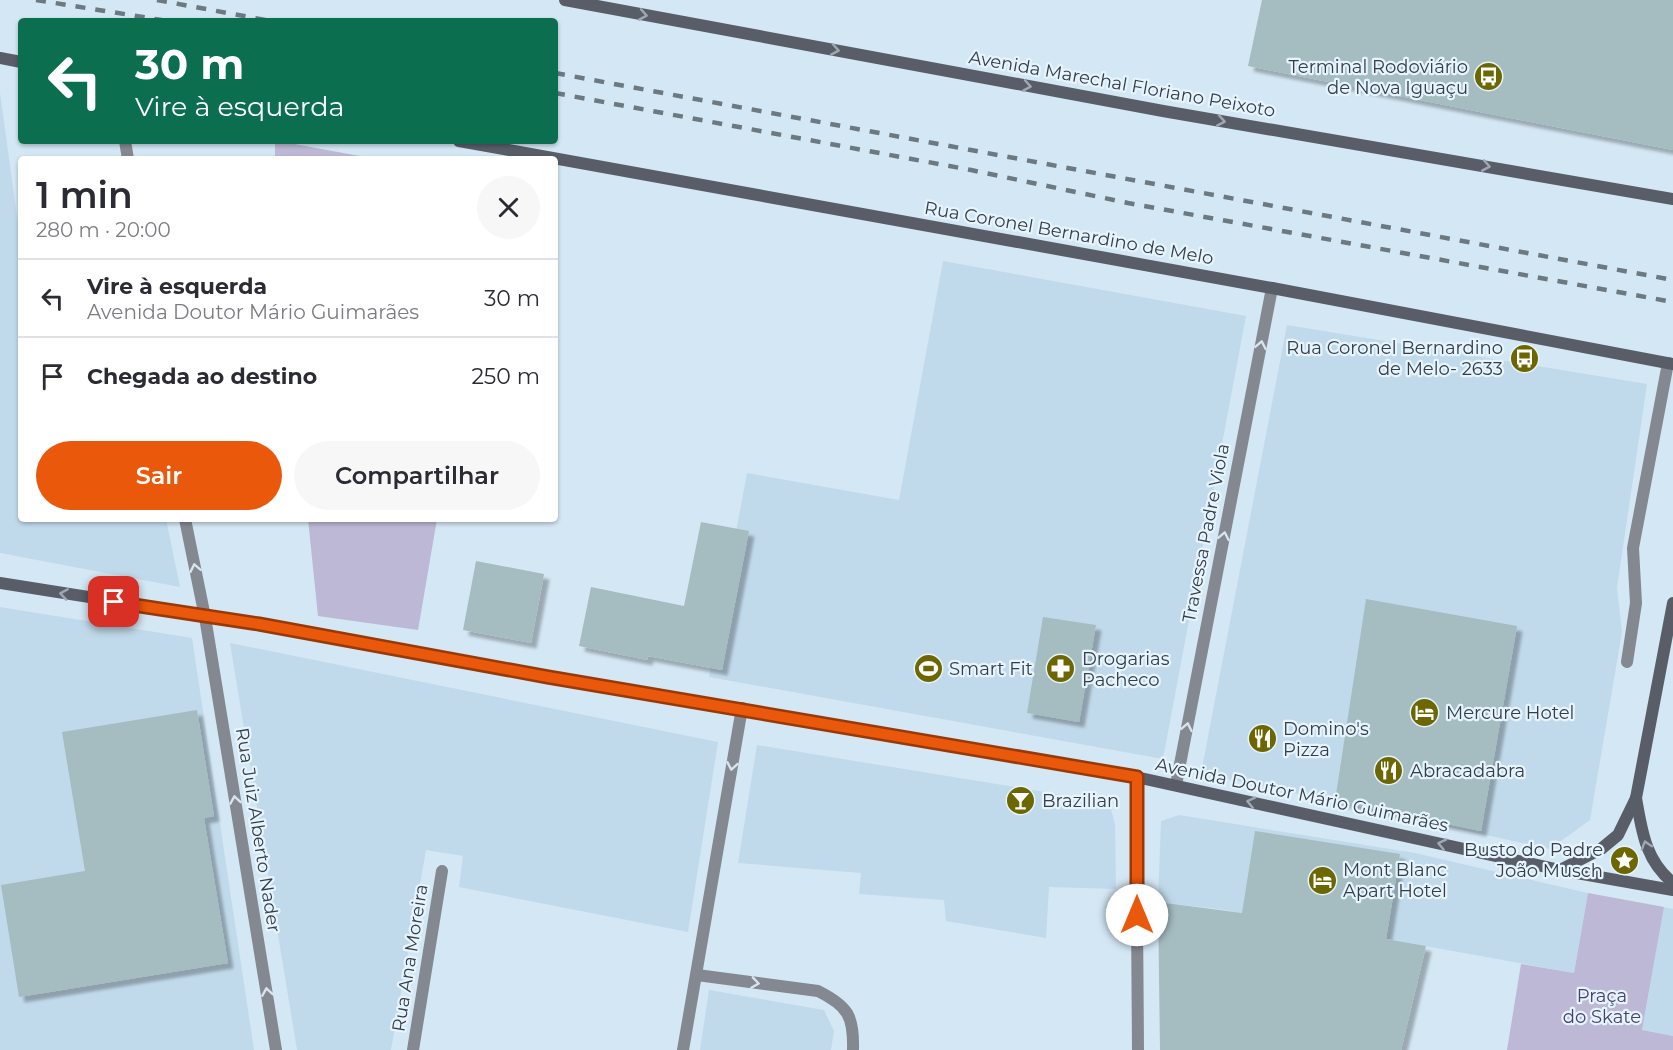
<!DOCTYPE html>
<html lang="pt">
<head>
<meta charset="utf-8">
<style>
  :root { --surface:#fff; --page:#f7f7f7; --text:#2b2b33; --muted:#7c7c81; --line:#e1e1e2; --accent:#ea580c }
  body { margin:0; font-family:Montserrat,sans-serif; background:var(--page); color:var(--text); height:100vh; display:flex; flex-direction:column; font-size:22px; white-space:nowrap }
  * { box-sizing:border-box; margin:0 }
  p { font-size:20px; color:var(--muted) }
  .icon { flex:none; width:33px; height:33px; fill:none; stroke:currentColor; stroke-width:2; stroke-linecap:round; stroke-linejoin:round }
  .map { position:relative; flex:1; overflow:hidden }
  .side { position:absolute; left:18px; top:156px; width:540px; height:366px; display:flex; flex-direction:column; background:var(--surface); border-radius:6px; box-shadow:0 2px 4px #0004 }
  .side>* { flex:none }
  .top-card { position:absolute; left:18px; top:18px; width:540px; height:126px; border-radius:6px; box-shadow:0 2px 4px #0004; background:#0b6e4f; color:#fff; overflow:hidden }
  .pin { position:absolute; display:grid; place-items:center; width:51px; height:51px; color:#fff; margin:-26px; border-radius:12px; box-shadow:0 3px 9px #0006 }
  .me { position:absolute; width:66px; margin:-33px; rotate:0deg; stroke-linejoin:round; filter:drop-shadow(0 0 4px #0008) }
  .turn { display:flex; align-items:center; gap:21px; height:126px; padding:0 18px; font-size:27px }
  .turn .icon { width:78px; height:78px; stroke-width:2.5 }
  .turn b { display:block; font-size:42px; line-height:51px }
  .round { display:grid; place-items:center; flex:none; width:63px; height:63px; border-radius:32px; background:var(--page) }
  .overview { display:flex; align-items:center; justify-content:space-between; height:102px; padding:0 18px }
  h1 { font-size:36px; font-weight:600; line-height:45px }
  .primary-button { display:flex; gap:12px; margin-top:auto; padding:12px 18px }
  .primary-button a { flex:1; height:69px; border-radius:36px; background:var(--accent); color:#fff; font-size:24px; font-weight:600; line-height:69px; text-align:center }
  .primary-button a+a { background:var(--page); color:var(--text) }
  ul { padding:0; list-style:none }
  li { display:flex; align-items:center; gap:18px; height:78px; padding:0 18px; border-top:2px solid var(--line) }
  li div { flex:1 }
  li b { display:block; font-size:22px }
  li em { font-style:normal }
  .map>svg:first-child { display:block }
  .built { fill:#c1daeb }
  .green { fill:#bcb8d5 }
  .building { fill:#a5bcc1; filter:url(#shadow) }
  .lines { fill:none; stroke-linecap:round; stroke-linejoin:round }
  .minor { stroke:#848890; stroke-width:12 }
  .secondary { stroke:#585d68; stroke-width:12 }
  .rail { stroke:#6d7981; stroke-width:4.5; stroke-dasharray:10 10; stroke-linecap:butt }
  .oneway { stroke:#9ea8b3 }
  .oneway2 { stroke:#d6e4ee }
  .route-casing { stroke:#983908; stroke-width:15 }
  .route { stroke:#ea580c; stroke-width:10 }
  .labels { text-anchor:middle; stroke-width:4.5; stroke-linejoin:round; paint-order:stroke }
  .poi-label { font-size:18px; fill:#363e43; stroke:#e5f4fe; text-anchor:start }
  .street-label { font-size:18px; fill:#363e43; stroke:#e5f4fe }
  .park-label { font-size:18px; fill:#483f6e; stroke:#e5f4fe }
</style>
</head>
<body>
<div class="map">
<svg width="1673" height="1050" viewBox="0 0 1673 1050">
  <defs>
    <filter id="shadow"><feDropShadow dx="5.5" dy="5.5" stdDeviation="1.5" flood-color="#0004"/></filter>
  </defs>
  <rect width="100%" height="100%" fill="#d4e7f4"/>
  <g class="built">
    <polygon points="0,93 21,245 21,519 166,519 180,587 0,553"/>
    <polygon points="943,261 1246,316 1163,759 709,677 747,473 899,500"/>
    <polygon points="1287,325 1647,384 1617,588 1622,632 1590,820 1550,849 1201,773"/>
    <polygon points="0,607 192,638 254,1050 0,1050"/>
    <polygon points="230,643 718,742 688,932 459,887 463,856 426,850 391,1050 297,1050"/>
    <polygon points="757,745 1094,800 1111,809 1115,825 1116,889 1049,887 1046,938 946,921 944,900 859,894 861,873 738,863"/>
    <polygon points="1179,815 1415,853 1588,893 1574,973 1225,910 1158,902 1161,821"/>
    <polygon points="1664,907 1673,909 1673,1036 1642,1030"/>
    <polygon points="709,990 824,1010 834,1031 831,1050 700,1050"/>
  </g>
  <g class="green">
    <polygon points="275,141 278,141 376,159 275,159"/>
    <polygon points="308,519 437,519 418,630 318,616"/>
    <polygon points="1588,893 1664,907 1642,1030 1673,1036 1673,1050 1507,1050 1521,964 1574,973"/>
  </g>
  <g class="building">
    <polygon points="1262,0 1673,0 1673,150 1248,66"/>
    <polygon points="701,522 749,531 722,670 648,656 647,660 579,646 591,587 684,606"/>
    <polygon points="476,561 544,574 531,643 463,630"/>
    <polygon points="1366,599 1517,626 1481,831 1335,801"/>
    <polygon points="1043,617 1096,625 1079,722 1027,713"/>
    <polygon points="197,710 214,816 204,818 228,963 19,997 1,885 85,871 62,732"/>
    <polygon points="1255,831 1400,854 1386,939 1426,946 1401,1050 1160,1050 1158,902 1242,913"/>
  </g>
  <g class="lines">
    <g class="minor">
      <polyline points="125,141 128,159"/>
      <polyline points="185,519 205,617 276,1050"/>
      <polyline points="1627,662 1636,603 1633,548 1668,363"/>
      <polyline points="1136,777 1138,1050"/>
      <polyline points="1176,785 1272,288"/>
      <path d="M697,975l121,16c30,15 36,25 35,59"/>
      <polyline points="413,1050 442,871"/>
      <polyline points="683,1050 742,708"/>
    </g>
    <g class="secondary">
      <polyline points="565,0 1163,111 1673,199"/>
      <polyline points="0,58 21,62"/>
      <polyline points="459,141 1272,288 1673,364"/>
      <polyline points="0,583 259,624 548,677 1136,777 1560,870 1673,890"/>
      <path d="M1636,798c6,33 9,62 37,85"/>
      <polyline points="1560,870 1601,849 1618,835 1636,798 1673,603"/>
    </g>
    <g class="rail">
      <polyline points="36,0 168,21"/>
      <polyline points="157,0 271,21"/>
      <polyline points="555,73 1673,280"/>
      <polyline points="555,93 971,170 1128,203 1673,302"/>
    </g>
  </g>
  <defs><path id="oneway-chevron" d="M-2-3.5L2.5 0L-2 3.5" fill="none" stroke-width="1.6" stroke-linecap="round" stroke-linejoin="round" transform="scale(1.5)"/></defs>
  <g class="oneway">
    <use href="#oneway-chevron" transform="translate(643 15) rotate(10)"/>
    <use href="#oneway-chevron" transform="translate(835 50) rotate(10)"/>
    <use href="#oneway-chevron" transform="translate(1027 86) rotate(10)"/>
    <use href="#oneway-chevron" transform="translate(1221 121) rotate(10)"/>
    <use href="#oneway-chevron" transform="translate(1486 166) rotate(10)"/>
    <use href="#oneway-chevron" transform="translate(64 594) rotate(-171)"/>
    <use href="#oneway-chevron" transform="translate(1251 802) rotate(-167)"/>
    <use href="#oneway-chevron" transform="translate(1442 844) rotate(-167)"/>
    <use href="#oneway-chevron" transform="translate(1646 845) rotate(-107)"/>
  </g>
  <g class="oneway2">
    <use href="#oneway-chevron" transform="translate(1261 345) rotate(-79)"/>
    <use href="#oneway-chevron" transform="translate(1224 536) rotate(-79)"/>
    <use href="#oneway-chevron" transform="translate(195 568) rotate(-101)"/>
    <use href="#oneway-chevron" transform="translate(1187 727) rotate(-79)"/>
    <use href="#oneway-chevron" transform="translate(732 766) rotate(100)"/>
    <use href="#oneway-chevron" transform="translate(235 800) rotate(-99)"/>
    <use href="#oneway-chevron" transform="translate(755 983) rotate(8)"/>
    <use href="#oneway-chevron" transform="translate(267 992) rotate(-99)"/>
  </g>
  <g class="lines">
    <defs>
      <polyline id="route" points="114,602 259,624 548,677 1137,777 1137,915"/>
    </defs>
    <use href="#route" class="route-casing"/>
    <use href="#route" class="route"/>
  </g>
  <defs>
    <symbol id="bus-disc" viewBox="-11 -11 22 22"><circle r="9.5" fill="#6c6700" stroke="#e5f4fe"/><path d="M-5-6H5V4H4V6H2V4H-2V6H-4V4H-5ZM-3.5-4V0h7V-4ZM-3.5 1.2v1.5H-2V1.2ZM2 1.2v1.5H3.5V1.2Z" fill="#fff"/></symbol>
    <symbol id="stadium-disc" viewBox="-11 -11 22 22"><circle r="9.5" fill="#6c6700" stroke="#e5f4fe"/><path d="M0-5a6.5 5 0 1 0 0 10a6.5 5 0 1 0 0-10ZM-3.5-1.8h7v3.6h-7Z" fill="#fff"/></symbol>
    <symbol id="pharmacy-disc" viewBox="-11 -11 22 22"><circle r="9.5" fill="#6c6700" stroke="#e5f4fe"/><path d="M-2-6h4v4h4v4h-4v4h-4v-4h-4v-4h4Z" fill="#fff"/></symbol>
    <symbol id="hotel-disc" viewBox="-11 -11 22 22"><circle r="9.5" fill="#6c6700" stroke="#e5f4fe"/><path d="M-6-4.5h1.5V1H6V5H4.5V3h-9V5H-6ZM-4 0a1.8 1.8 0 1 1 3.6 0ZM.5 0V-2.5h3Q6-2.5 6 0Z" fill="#fff"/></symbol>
    <symbol id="restaurant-disc" viewBox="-11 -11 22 22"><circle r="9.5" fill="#6c6700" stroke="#e5f4fe"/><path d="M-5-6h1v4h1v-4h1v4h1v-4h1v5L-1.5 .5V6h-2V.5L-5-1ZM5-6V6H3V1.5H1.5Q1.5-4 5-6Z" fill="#fff"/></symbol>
    <symbol id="bar-disc" viewBox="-11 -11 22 22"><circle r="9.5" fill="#6c6700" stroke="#e5f4fe"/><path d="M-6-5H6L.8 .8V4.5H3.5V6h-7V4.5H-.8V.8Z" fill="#fff"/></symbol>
    <symbol id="sight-disc" viewBox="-11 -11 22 22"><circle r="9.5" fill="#6c6700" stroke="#e5f4fe"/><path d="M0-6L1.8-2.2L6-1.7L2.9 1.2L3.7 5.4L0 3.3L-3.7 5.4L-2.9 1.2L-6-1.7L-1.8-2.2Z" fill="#fff"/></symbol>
  </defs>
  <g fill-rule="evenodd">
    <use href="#bus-disc" x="1472" y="60" width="33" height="33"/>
    <use href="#bus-disc" x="1508" y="342" width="33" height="33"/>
    <use href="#stadium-disc" x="912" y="652" width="33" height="33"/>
    <use href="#pharmacy-disc" x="1044" y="652" width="33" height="33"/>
    <use href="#hotel-disc" x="1408" y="696" width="33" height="33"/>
    <use href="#restaurant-disc" x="1246" y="722" width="33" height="33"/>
    <use href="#restaurant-disc" x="1372" y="754" width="33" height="33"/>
    <use href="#bar-disc" x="1004" y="784" width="33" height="33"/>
    <use href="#sight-disc" x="1608" y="844" width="33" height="33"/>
    <use href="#hotel-disc" x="1306" y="864" width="33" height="33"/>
  </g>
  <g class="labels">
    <g class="poi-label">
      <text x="1468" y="73" text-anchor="end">Terminal Rodoviário<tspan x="1468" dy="21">de Nova Iguaçu</tspan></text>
      <text x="1503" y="354" text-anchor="end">Rua Coronel Bernardino<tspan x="1503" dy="21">de Melo- 2633</tspan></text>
      <text x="1082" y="665">Drogarias<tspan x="1082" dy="21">Pacheco</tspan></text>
      <text x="949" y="675">Smart Fit</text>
      <text x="1446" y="719">Mercure Hotel</text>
      <text x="1283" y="735">Domino's<tspan x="1283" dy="21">Pizza</tspan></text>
      <text x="1410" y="777">Abracadabra</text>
      <text x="1042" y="807">Brazilian</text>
      <text x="1603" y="856" text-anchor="end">Busto do Padre<tspan x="1603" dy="21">João Musch</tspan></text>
      <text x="1343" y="876">Mont Blanc<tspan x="1343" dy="21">Apart Hotel</tspan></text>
    </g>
    <g class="street-label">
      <text transform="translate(1122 84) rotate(10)" y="6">Avenida Marechal Floriano Peixoto</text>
      <text transform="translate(1069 233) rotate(10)" y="6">Rua Coronel Bernardino de Melo</text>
      <text transform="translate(1206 533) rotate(-79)" y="6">Travessa Padre Viola</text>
      <text transform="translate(1302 795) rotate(12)" y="6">Avenida Doutor Mário Guimarães</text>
      <text transform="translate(258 830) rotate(81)" y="6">Rua Juiz Alberto Nader</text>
      <text transform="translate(410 958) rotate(-81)" y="6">Rua Ana Moreira</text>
    </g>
    <g class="park-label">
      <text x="1602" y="1002">Praça<tspan x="1602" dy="21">do Skate</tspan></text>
    </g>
  </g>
</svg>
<div class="pin" style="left:114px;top:602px;background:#d93025"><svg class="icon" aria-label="arrive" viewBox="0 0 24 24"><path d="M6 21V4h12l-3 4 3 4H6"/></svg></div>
<svg class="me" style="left:1137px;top:915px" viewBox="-20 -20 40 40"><circle r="19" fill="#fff"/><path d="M0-13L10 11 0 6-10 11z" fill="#ea580c"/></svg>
<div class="top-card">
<div class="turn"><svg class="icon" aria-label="left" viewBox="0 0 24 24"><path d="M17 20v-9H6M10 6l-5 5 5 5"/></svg><div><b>30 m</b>Vire à esquerda</div></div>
</div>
<section class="side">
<div class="overview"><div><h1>1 min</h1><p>280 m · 20:00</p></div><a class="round"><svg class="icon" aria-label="close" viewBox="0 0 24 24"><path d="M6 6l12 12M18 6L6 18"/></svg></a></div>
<ul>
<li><svg class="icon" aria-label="left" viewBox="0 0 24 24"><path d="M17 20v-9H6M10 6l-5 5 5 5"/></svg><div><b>Vire à esquerda</b><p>Avenida Doutor Mário Guimarães</p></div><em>30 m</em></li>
<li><svg class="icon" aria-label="arrive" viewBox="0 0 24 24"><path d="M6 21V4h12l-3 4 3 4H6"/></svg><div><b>Chegada ao destino</b></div><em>250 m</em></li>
</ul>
<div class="primary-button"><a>Sair</a><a>Compartilhar</a></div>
</section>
</div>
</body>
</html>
